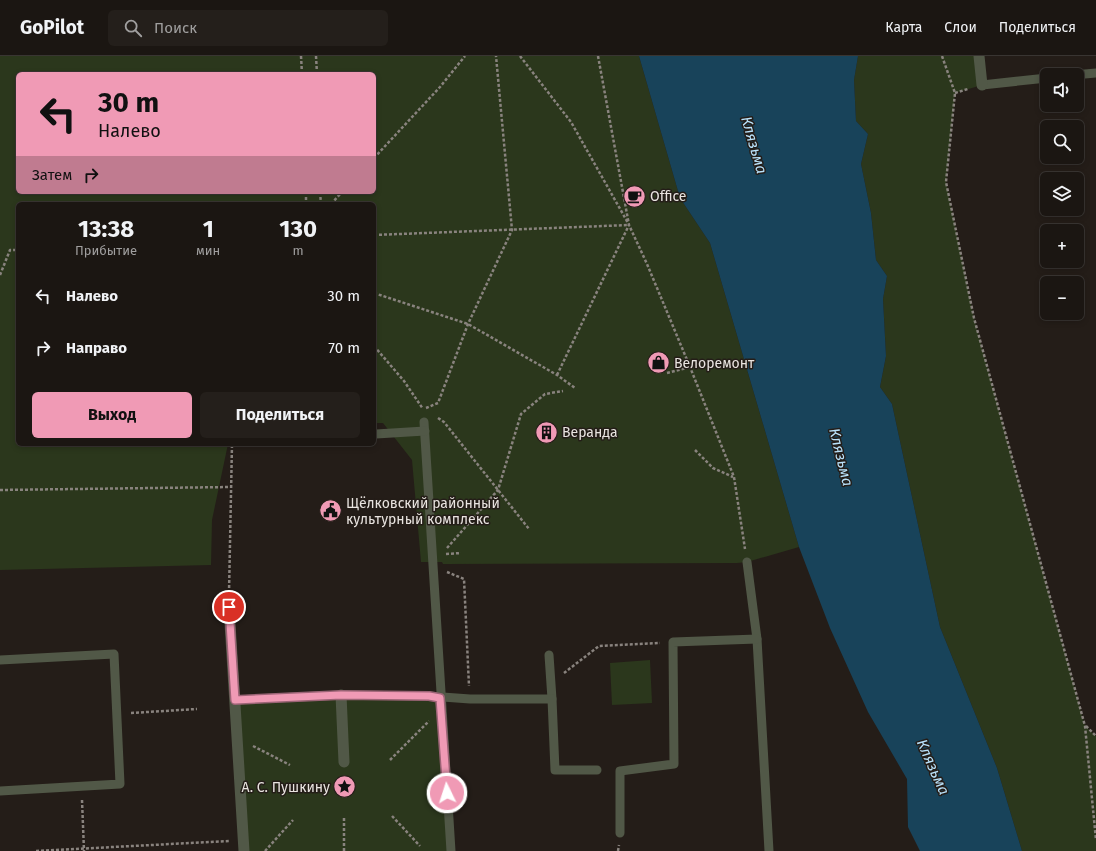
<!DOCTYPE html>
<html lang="ru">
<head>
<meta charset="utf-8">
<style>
  :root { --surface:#1b1612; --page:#241f1b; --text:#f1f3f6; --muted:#a09f9f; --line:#393532; --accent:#f09ab5 }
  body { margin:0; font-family:"Fira Sans",sans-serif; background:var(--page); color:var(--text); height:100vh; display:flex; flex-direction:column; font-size:15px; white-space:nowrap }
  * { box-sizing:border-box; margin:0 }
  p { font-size:13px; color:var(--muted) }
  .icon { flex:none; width:22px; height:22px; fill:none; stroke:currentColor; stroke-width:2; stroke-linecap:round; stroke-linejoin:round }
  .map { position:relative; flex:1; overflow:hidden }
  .drawer { position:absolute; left:16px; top:146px; width:360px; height:244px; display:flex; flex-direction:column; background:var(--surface); border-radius:6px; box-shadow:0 2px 6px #0003,0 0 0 1px var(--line) }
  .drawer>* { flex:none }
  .banner { position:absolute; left:16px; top:16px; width:360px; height:122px; border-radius:6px; box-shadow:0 2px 6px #0003,0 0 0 1px var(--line); background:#f09ab5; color:#111; overflow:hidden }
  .tools { position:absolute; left:1040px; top:12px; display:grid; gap:8px }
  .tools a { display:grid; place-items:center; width:44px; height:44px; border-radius:6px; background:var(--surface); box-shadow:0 2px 6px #0003,0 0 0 1px var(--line); font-size:20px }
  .pin { position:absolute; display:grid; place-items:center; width:34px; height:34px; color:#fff; margin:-17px; border:2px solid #fff; border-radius:50%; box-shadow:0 1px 4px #0007 }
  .me { position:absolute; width:44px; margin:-22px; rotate:356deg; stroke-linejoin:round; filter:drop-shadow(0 0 3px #0008) }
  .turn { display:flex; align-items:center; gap:14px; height:84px; padding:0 16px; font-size:18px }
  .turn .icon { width:52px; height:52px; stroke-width:2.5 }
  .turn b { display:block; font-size:28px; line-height:34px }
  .then { display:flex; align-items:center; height:38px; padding:0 16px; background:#0003; gap:8px; font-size:15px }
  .eta { display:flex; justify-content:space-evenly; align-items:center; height:68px; text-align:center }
  .eta b { font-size:24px; font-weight:700; line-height:28px }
  .primary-button { display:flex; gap:8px; margin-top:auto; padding:8px 16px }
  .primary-button a { flex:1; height:46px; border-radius:6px; background:var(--accent); color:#111; font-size:16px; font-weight:700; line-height:46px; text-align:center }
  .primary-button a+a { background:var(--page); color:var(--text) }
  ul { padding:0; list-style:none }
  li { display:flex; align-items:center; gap:12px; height:52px; padding:0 16px }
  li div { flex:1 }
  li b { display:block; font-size:15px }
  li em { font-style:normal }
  header { display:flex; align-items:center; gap:24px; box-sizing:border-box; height:56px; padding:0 20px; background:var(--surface); border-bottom:1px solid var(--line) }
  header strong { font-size:19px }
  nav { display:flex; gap:22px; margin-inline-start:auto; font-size:14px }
  .search { width:280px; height:36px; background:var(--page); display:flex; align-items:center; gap:10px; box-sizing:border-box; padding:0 14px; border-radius:6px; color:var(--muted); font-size:15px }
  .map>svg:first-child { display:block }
  .green { fill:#2b371c; fill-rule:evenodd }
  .water { fill:#18435a }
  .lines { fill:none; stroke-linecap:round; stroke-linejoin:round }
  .path { stroke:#89837e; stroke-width:2.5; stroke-dasharray:3 2; stroke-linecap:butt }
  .service { stroke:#515847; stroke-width:9 }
  .pedestrian { stroke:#515847; stroke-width:11 }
  .minor { stroke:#515847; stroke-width:11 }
  .route-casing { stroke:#9c6476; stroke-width:10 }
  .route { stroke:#f09ab5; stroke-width:7 }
  .labels { text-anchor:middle; stroke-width:3; stroke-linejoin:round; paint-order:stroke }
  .poi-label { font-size:14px; fill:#e9e4e0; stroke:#241d18; text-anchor:start }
  .water-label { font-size:15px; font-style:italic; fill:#b9e2fb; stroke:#241d18 }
</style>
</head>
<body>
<header>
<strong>GoPilot</strong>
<div class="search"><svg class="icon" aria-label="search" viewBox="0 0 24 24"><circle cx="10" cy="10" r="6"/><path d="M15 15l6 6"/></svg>Поиск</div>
<nav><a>Карта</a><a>Слои</a><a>Поделиться</a></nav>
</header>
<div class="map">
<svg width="1096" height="795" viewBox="0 0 1096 795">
  <rect width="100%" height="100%" fill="#241d18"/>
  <g class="green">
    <path d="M0,0h639l41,142 30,45 89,304 -52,15 -10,1 -294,1 -1,-2h-21l-9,-102 -29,-37h-9v-219h-356v240h210l-16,76 -1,45 -211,5zM18,18h356v118h-356z"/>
    <polygon points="858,0 979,0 982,29 955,37 946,126 974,262 1085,670 1096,680 1096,795 1022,795 997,712 940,571 892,348 880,331 886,300 883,243 887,220 876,204 871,157 861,108 868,78 856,65 854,24"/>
    <polygon points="650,604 652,647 612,649 610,607"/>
    <polygon points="440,642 451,795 244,795 235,644"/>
  </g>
  <polygon class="water" points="639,0 858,0 854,24 856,65 868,78 861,108 871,157 876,204 887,220 883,243 886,300 880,331 892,348 940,571 997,712 1022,795 920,795 908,771 907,723 868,656 830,572 799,491 710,187 680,142"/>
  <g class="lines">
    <g class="path">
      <polyline points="301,0 302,18"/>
      <polyline points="316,0 317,18"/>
      <polyline points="520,0 571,66 628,167"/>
      <polyline points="598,0 629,169 647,208 690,311 734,421 745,493"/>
      <polyline points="942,0 955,37 946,126 974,262 1085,670 1096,784"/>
      <polyline points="955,37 968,33"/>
      <polyline points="374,102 440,31 465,0"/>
      <polyline points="306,136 306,148"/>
      <polyline points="320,136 321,148"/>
      <polyline points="331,148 342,136"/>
      <polyline points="374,179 629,169"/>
      <polyline points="0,219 10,194 18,194"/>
      <polyline points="374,237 468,268 557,319 575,332"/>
      <polyline points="374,290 404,325 423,353"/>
      <polyline points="667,317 690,311"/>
      <polyline points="557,319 629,169"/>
      <polyline points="426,352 438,347 468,268 512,174 496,0"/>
      <polyline points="438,362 444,366 529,473"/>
      <polyline points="695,394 713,412 733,421"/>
      <polyline points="0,434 230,431"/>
      <polyline points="447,492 498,434 521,358 545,338 563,335"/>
      <polyline points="446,498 461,497"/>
      <polyline points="447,516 464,523 469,630"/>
      <polyline points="229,537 232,388"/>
      <polyline points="564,617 599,590 660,587"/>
      <polyline points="131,657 197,653"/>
      <polyline points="1086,670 1096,680"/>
      <polyline points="253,690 290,709"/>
      <polyline points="390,704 429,665"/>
      <polyline points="82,744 84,795"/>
      <polyline points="392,760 420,790"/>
      <polyline points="344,762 344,795"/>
      <polyline points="36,795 229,785"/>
      <polyline points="265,795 293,764"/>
      <polyline points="618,795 619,789"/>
    </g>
    <g class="service">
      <polyline points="1074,19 1096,17"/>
      <polyline points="982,29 1047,22"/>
      <polyline points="424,366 451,795"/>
      <polyline points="376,378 425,375"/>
      <polyline points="747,506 757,583 769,795"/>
      <polyline points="549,599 552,643"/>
      <polyline points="0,604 114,598 120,728 0,735"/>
      <polyline points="235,644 341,639 429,640 470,643 552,643 555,714 597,714"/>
      <polyline points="620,777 620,715 674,708 673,586 757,583"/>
    </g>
    <polyline class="pedestrian" points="341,639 344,706"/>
    <g class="minor">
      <polyline points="979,0 982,29"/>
      <polyline points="229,551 244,795"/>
    </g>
  </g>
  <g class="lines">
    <defs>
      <polyline id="route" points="229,551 235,644 341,639 429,640 440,642 447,737"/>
    </defs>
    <use href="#route" class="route-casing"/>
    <use href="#route" class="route"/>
  </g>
  <defs>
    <symbol id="cafe-disc" viewBox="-11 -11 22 22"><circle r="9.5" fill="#f09ab5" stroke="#241d18"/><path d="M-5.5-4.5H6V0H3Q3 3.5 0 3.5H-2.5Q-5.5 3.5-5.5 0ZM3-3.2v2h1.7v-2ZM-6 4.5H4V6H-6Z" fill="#111"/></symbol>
    <symbol id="shop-disc" viewBox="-11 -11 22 22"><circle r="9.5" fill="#f09ab5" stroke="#241d18"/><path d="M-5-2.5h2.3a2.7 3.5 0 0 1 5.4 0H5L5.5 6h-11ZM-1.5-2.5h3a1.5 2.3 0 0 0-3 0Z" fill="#111"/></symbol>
    <symbol id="building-disc" viewBox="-11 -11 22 22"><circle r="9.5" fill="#f09ab5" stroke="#241d18"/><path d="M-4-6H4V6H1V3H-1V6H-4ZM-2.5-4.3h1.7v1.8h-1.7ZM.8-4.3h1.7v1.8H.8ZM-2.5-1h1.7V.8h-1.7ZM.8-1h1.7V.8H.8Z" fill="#111"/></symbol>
    <symbol id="civic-disc" viewBox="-11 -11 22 22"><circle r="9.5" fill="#f09ab5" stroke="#241d18"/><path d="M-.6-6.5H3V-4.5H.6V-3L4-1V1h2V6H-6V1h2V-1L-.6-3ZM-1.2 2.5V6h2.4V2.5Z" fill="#111"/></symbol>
    <symbol id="sight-disc" viewBox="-11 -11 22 22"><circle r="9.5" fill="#f09ab5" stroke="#241d18"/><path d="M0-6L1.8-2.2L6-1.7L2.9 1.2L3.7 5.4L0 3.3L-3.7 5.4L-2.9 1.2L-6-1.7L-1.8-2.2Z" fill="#111"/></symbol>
  </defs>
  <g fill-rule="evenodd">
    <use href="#cafe-disc" x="622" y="128" width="25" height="25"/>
    <use href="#shop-disc" x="646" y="294" width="25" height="25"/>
    <use href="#building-disc" x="534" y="364" width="25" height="25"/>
    <use href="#civic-disc" x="318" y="442" width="25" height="25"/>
    <use href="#sight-disc" x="332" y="718" width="25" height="25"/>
  </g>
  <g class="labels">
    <g class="poi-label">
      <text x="650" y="145">Office</text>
      <text x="674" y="312">Велоремонт</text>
      <text x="562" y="381">Веранда</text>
      <text x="346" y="452">Щёлковский районный<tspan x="346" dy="16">культурный комплекс</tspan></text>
      <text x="330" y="736" text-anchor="end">А. С. Пушкину</text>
    </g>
    <g class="water-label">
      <text transform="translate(754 89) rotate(74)" y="5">Клязьма</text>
      <text transform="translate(841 401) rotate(76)" y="5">Клязьма</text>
      <text transform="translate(933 711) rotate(66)" y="5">Клязьма</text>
    </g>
  </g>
</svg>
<div class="tools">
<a><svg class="icon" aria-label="sound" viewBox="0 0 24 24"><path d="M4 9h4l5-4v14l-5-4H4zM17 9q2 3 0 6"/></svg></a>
<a><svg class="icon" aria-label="search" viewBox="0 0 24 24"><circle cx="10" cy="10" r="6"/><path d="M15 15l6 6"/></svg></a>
<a><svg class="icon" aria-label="layers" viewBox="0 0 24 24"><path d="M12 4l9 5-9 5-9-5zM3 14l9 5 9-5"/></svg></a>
<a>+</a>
<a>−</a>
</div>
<div class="pin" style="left:229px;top:551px;background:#d93025"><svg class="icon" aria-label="arrive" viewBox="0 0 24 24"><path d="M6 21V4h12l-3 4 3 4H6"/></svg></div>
<svg class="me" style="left:447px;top:737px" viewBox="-20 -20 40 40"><circle r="17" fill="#f09ab5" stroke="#fff" stroke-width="3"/><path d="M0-11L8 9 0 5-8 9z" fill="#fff"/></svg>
<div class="banner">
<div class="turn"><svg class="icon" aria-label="left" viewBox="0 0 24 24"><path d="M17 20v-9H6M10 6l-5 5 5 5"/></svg><div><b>30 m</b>Налево</div></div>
<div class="then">Затем<svg class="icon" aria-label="right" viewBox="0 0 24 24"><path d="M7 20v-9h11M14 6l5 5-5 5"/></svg></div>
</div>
<section class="drawer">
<div class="eta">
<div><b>13:38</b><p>Прибытие</p></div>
<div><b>1</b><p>мин</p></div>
<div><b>130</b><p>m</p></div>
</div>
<ul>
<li><svg class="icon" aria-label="left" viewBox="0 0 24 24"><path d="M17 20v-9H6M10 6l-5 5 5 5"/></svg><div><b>Налево</b></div><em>30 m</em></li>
<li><svg class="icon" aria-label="right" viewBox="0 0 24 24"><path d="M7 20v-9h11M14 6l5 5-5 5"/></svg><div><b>Направо</b></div><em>70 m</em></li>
</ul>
<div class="primary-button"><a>Выход</a><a>Поделиться</a></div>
</section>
</div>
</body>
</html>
